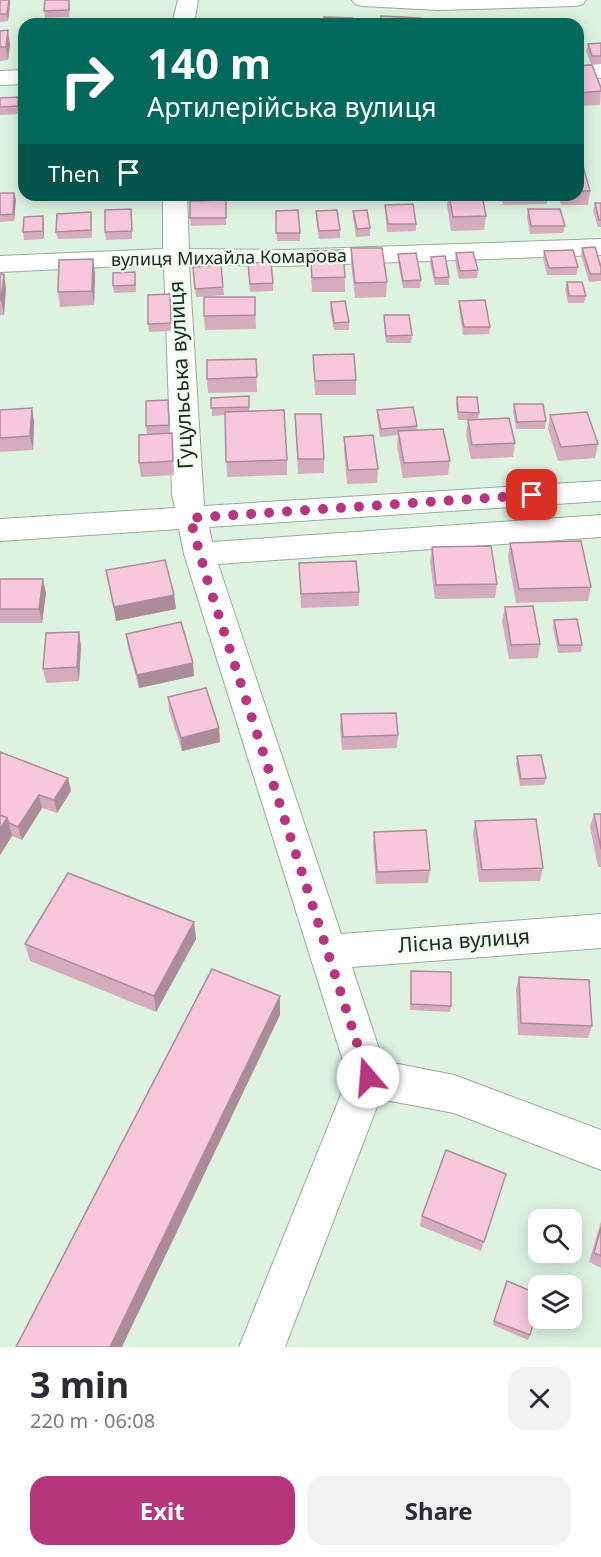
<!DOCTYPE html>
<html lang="en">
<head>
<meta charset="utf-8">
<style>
  :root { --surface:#fff; --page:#f2f2f3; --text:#2b2b33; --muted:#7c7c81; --accent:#b7357d }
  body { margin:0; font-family:"Noto Sans",sans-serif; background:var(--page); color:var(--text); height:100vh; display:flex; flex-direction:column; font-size:22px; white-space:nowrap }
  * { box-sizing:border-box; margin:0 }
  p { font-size:20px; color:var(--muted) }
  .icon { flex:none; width:33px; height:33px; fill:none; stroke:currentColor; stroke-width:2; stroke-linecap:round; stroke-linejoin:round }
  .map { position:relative; height:1347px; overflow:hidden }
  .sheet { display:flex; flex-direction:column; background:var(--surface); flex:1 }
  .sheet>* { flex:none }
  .guide { position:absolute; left:18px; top:18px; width:566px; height:183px; border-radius:18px; box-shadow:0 3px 15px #0003; background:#00695c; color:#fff; overflow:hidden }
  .tools { position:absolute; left:528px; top:1209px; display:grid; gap:12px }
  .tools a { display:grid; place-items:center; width:54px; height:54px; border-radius:12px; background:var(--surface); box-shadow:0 3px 15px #0003; font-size:30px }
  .pin { position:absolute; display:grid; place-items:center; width:51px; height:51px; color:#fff; margin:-26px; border-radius:12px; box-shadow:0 3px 9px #0006 }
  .me { position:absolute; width:66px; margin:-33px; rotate:342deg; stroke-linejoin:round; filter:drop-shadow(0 0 4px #0008) }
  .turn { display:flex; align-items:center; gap:21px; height:126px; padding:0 30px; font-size:27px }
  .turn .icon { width:78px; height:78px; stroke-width:2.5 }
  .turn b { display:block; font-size:42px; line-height:51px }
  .then { display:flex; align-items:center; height:57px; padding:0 30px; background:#0003; gap:12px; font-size:22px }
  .round { display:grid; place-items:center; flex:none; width:63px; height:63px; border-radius:18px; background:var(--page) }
  .summary { display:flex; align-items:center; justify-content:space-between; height:102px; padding:0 30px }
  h1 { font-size:36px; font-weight:700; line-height:45px }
  .action { display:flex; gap:12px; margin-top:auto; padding:12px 30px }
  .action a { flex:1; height:69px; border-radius:18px; background:var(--accent); color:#fff; font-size:24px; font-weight:700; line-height:69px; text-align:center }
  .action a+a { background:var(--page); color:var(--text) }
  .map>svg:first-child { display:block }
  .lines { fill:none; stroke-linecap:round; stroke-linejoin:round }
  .minor-casing { stroke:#97ac9a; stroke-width:2 }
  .minor { fill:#fff; fill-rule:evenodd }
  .wall { fill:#d4acbd }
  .shaded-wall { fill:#ad8c9a }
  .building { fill:#f7c8dc; stroke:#ad8c9a; stroke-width:1.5 }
  .route { stroke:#b7357d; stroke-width:10; stroke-dasharray:0 18 }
  .labels { text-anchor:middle; stroke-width:4.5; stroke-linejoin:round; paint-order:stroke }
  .far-street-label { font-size:18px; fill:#212922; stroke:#edffef }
  .street-label { font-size:21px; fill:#212922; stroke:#edffef }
</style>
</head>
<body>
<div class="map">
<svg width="601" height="1347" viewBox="0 0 601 1347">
  <rect width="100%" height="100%" fill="#ddf3e0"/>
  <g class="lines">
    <defs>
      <g id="minor">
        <polygon points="178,0 198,0 194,24 172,24"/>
        <polygon points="352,0 586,0 583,4 576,6 438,10 362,6 355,4"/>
        <polygon points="601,64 601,78 578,78 578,66"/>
        <polygon points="24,70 24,84 0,85 0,71"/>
        <polygon points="163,195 187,195 189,249 285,250 601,239 601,255 285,266 189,264 204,506 601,481 601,501 209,527 212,542 601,515 601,537 218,564 341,934 601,914 601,948 352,967 383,1061 454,1075 601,1130 601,1170 454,1113 380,1099 285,1347 239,1347 348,1077 184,554 179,529 0,541 0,519 175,508 172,495 164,264 0,272 0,256 163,249"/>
      </g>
    </defs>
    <use href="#minor" class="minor-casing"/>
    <use href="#minor" class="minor"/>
  </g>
  <g class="wall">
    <polygon points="0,0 10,4 8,21 0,22"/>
    <polygon points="45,0 70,0 69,17 45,18 44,11"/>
    <polygon points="0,31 10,44 8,60 0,61"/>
    <polygon points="601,43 601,64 591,64 586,51 588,44"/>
    <polygon points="578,66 601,88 600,105 578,106"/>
    <polygon points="18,97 19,105 19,114 0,115 0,98"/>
    <polygon points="578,166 590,191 588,205 561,205 558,195 578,195"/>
    <polygon points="0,193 14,193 16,200 14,221 0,222"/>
    <polygon points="448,195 482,195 486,216 484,230 451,231 447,205"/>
    <polygon points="501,195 548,195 547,204 503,205"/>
    <polygon points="226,200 226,225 191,226 190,218"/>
    <polygon points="595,203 601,203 601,227 598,227 593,211"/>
    <polygon points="385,205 416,224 416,231 387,232 385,213"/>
    <polygon points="528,209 565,226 563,233 530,234 527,217"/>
    <polygon points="276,211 300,233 300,241 277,241"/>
    <polygon points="316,211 340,230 340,238 319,239 316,219"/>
    <polygon points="353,211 370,228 370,236 356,237 353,218"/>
    <polygon points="91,212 92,238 58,239 56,232"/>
    <polygon points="43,216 44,224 44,239 24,240 23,232"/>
    <polygon points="132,217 132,239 106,240 105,232"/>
    <polygon points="351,248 387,282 386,297 355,298 351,263"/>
    <polygon points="582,248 601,267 601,281 589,282 581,255"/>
    <polygon points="310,251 345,277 345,292 312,292"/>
    <polygon points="544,251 578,267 576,275 547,275 543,258"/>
    <polygon points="456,253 478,270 477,278 459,279 455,261"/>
    <polygon points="398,254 421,280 420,288 403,288 398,261"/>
    <polygon points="431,257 449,277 449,285 435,285 430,264"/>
    <polygon points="248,263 273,283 273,291 250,292"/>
    <polygon points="193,267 223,287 224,295 196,297"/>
    <polygon points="135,272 136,292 114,293 113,286"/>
    <polygon points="95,273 94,305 60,307 58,292"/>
    <polygon points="0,274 6,288 4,315 0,315"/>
    <polygon points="567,282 586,296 584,303 568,303 565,289"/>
    <polygon points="170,294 171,331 149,332 148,324"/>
    <polygon points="255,297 256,329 205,330 204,316"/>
    <polygon points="459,301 490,327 489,334 463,335 459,308"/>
    <polygon points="331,302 349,322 349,330 334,330 330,310"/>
    <polygon points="384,315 412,335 411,343 386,343 384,322"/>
    <polygon points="313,355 356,380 356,395 315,395"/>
    <polygon points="256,359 257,392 208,393 207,379"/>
    <polygon points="249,396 249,411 287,460 287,475 227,477 225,415 212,416 211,398"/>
    <polygon points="457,397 479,413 478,420 515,443 513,457 471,459 466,435 468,420 469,420 458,420 456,405"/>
    <polygon points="514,404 546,421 545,429 516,429 513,412"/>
    <polygon points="169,407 170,433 147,434 146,426"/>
    <polygon points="32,408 34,423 33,450 0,452 0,410"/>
    <polygon points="377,410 417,426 417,430 450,461 448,475 403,478 397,446 398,435 380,437 377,417"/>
    <polygon points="295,414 324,459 324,473 298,474"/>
    <polygon points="550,415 598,444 595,458 558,461 548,429"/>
    <polygon points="344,437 378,469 377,483 347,484 344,451"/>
    <polygon points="173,448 174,475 141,477 139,463"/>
    <polygon points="510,543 591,587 588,601 516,603 508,557"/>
    <polygon points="432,547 497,584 495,598 435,599 430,562"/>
    <polygon points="299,563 359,592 359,606 301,608"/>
    <polygon points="106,570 174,595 176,609 116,621"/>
    <polygon points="0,579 46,593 42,623 0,623"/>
    <polygon points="505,607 540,644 538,658 509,659 502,621"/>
    <polygon points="554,620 582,645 581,652 558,653 553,627"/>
    <polygon points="79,632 81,646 79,681 46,683 43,669"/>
    <polygon points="126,634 194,676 139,688 128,648"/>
    <polygon points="168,697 219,728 220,742 182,751 169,710"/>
    <polygon points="341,714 398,735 397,748 342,750 340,728"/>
    <polygon points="0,752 68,778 71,791 57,813 42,808 22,840 12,836 0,855"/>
    <polygon points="517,756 546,778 544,785 520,786 516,763"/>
    <polygon points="594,814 601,814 601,867 598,867 590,827"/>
    <polygon points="475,821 543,868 540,881 479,882 473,834"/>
    <polygon points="374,832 430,870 428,883 376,884 373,845"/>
    <polygon points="194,922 196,939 156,1012 30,961 25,944"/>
    <polygon points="411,971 451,1006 450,1012 410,1010"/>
    <polygon points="519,977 592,1026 588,1038 518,1035 516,989"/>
    <polygon points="506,1174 481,1251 420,1226 422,1216"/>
    <polygon points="601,1221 601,1268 589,1262"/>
    <polygon points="507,1281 530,1335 528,1340 493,1325"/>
  </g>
  <g class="shaded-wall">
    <polygon points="9,0 10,0 10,4 8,21 7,14"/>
    <polygon points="8,30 10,44 8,60 6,47"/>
    <polygon points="14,193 16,200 14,221 13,214"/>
    <polygon points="43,216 44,224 44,239 43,231"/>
    <polygon points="93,259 95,273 94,305 92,291"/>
    <polygon points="4,274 6,288 4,315 1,300"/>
    <polygon points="32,408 34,423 33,450 30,436"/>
    <polygon points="43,579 46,593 42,623 39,609"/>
    <polygon points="174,595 176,609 116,621 114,607"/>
    <polygon points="79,632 81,646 79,681 77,667"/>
    <polygon points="193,663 194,676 139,688 137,675"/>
    <polygon points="219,728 220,742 182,751 181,738"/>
    <polygon points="68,778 71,791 57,813 54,800"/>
    <polygon points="39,795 42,808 22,840 18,827"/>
    <polygon points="7,818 12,836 0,855 0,829"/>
    <polygon points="194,922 196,939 156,1012 154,996"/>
    <polygon points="280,996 280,1015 122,1347 110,1347"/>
  </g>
  <g class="building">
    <polygon points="0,0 9,0 7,14 0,14"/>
    <polygon points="45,0 69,0 69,10 44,11"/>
    <polygon points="381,16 420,18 420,24 381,24"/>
    <polygon points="324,17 352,18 351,24 323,24"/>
    <polygon points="8,30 6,47 0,47 0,31"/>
    <polygon points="601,43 601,56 592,56 588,44"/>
    <polygon points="592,65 601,88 601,91 578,93 578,66"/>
    <polygon points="18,97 18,106 0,107 0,98"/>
    <polygon points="578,166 583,166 590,191 578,191"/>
    <polygon points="0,193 14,193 13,214 0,215"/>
    <polygon points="449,195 482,195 486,216 453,217"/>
    <polygon points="226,200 226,218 190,218 190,201"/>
    <polygon points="595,203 601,203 601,220 599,220"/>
    <polygon points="413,204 416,224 388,224 385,205"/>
    <polygon points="131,209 132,231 105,232 105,210"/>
    <polygon points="528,209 560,209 565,226 531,226"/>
    <polygon points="298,210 300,233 276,233 276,211"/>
    <polygon points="337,210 340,230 319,231 316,211"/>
    <polygon points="367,210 370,228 357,229 353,211"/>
    <polygon points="91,212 91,230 56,232 57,214"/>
    <polygon points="43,216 43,231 23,232 24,217"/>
    <polygon points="595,247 601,267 601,274 590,274 582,248"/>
    <polygon points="351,248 382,248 387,282 355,283"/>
    <polygon points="343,250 345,277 312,278 310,251"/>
    <polygon points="573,250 578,267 549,268 544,251"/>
    <polygon points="473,252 478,270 460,271 456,253"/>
    <polygon points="416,253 421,280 403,281 398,254"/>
    <polygon points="445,256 449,277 435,278 431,257"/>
    <polygon points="93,259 92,291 58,292 59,260"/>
    <polygon points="271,262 273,283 250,284 248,263"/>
    <polygon points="221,265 223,287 195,289 193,267"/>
    <polygon points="135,272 135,285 113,286 113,273"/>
    <polygon points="0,274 4,274 1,300 0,300"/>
    <polygon points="567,282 582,282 586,296 569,296"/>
    <polygon points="170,294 171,323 148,324 148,295"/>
    <polygon points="204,297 255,297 255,315 204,316"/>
    <polygon points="485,300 490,327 464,327 459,301"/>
    <polygon points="345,301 349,322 334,323 331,302"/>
    <polygon points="384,315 409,315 412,335 386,336"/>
    <polygon points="354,354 356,380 315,381 313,355"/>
    <polygon points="256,359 257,377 207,379 207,360"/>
    <polygon points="249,396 249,407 211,408 211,398"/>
    <polygon points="457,397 477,397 479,413 458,412"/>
    <polygon points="168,400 169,425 146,426 146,401"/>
    <polygon points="514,404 543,404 546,421 517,422"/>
    <polygon points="413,407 417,426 381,429 377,410"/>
    <polygon points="32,408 30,436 0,438 0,410"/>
    <polygon points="284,410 287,460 226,462 225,412"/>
    <polygon points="587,412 598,444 561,447 550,415"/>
    <polygon points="295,414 321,414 324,459 298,459"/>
    <polygon points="509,418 515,443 472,445 468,420"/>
    <polygon points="443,429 450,461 404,463 398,431"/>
    <polygon points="172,433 173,461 139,463 139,435"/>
    <polygon points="373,435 378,469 348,470 344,437"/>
    <polygon points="581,541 591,587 519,589 510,543"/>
    <polygon points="491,546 497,584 436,585 432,547"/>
    <polygon points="165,560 174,595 114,607 106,570"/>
    <polygon points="356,561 359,592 301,594 299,563"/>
    <polygon points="0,579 43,579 39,609 0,609"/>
    <polygon points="533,606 540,644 511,645 505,607"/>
    <polygon points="577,619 582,645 559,645 554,620"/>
    <polygon points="181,622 193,663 137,675 126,634"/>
    <polygon points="79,632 77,667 43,669 46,633"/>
    <polygon points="206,688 219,728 181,738 168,697"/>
    <polygon points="396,713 398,735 343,737 341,714"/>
    <polygon points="0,752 68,778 54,800 39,795 18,827 9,823 7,818 0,815"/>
    <polygon points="541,755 546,778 521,779 517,756"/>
    <polygon points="594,814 601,814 601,849"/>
    <polygon points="0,815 7,818 0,829"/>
    <polygon points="536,819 543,868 482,870 475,821"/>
    <polygon points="426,830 430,870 377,872 374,832"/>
    <polygon points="68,873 194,922 154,996 25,944"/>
    <polygon points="212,969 280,996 110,1347 16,1347"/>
    <polygon points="411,971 451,972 451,1006 411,1004"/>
    <polygon points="519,977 589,980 592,1026 521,1023"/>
    <polygon points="446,1150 506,1174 484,1242 422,1216"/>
    <polygon points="601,1227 601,1256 594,1253"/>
    <polygon points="507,1281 538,1294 538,1307 530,1335 494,1321"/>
  </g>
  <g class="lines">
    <polyline class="route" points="368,1077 206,576 190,518 532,495"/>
  </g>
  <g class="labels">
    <g class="far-street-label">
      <text transform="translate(229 258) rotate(-1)" y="6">вулиця Михайла Комарова</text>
    </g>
    <g class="street-label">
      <text transform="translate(181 375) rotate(-93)" y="7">Гуцульська вулиця</text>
      <text transform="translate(464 941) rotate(-4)" y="7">Лісна вулиця</text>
    </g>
  </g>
</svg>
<div class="tools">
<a><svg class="icon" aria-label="search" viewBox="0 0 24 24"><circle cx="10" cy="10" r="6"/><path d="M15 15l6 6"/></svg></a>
<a><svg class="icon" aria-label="layers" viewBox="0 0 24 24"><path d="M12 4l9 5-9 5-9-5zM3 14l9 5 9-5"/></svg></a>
</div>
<div class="pin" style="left:532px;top:495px;background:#d93025"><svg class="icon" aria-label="arrive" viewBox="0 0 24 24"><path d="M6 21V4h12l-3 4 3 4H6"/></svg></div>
<svg class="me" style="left:368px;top:1077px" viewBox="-20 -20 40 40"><circle r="19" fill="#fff"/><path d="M0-13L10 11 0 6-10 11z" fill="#b7357d"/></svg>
<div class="guide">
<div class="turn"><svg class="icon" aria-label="right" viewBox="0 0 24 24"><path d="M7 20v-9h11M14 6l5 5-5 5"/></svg><div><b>140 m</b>Артилерійська вулиця</div></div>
<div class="then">Then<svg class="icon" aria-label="arrive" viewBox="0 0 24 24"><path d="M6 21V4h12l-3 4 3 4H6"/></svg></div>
</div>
</div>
<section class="sheet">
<div class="summary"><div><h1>3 min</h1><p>220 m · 06:08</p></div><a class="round"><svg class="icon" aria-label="close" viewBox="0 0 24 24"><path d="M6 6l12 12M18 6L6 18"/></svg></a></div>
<div class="action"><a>Exit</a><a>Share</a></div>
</section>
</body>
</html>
